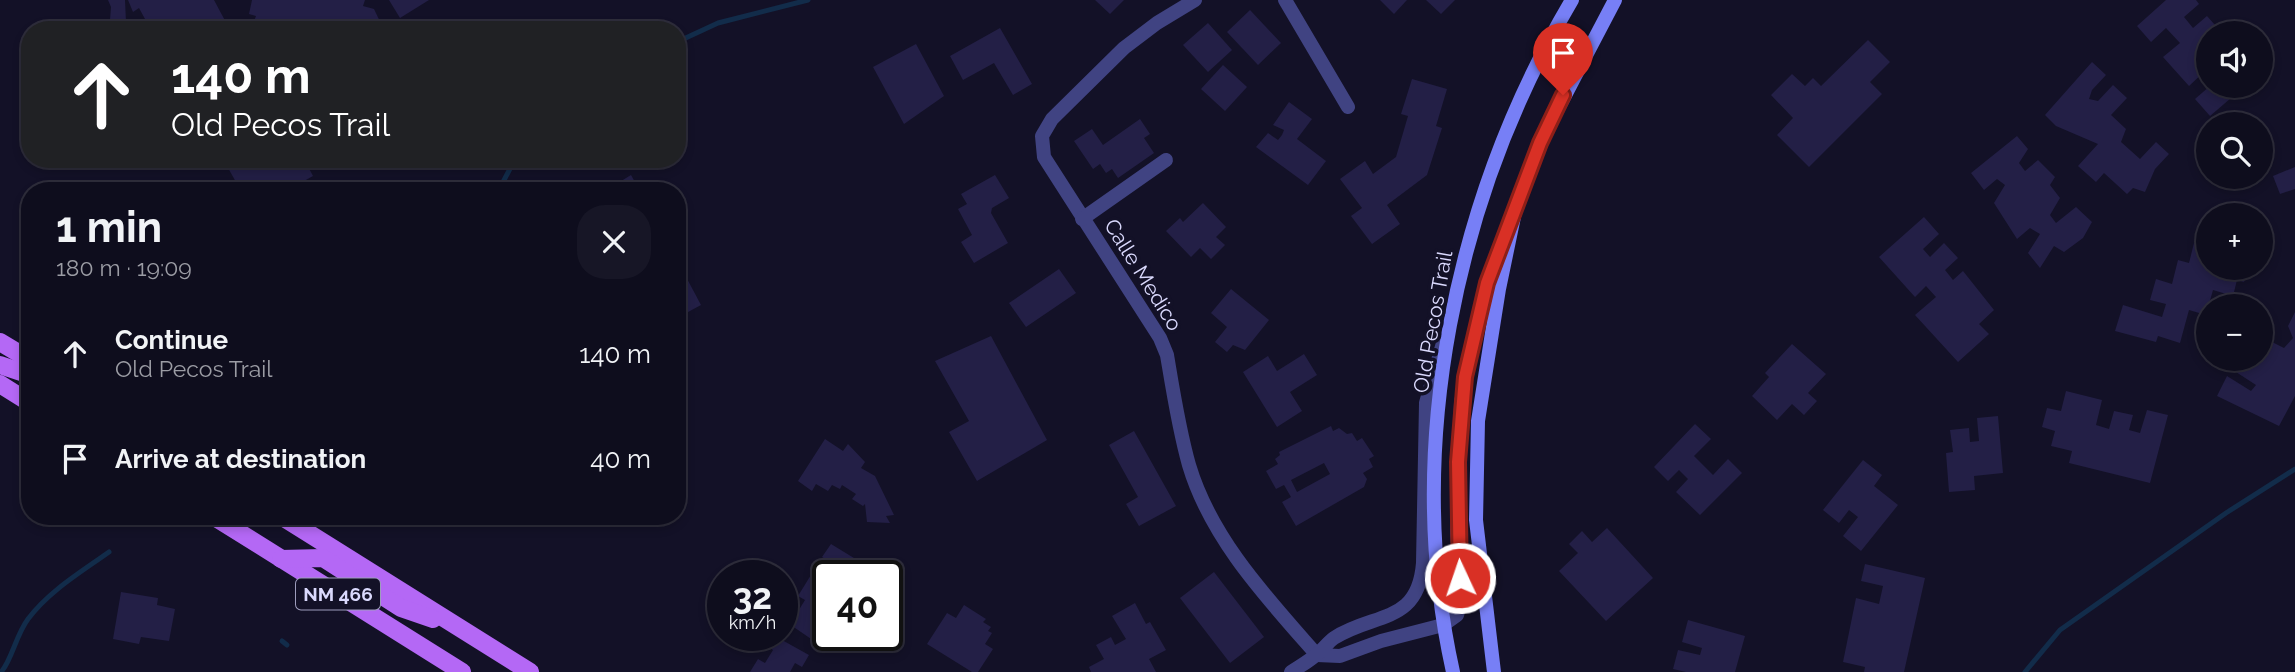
<!DOCTYPE html>
<html lang="en">
<head>
<meta charset="utf-8">
<style>
  :root { --surface:#0e0d1d; --page:#171626; --text:#f1f3f6; --muted:#9b9ca4; --line:#2e2d3b }
  body { margin:0; font-family:Raleway,sans-serif; background:var(--page); color:var(--text); height:100vh; display:flex; flex-direction:column; font-size:26px; white-space:nowrap }
  * { box-sizing:border-box; margin:0 }
  p { font-size:23px; color:var(--muted) }
  .icon { flex:none; width:38px; height:38px; fill:none; stroke:currentColor; stroke-width:2; stroke-linecap:round; stroke-linejoin:round }
  .map { position:relative; flex:1; overflow:hidden }
  .drawer { position:absolute; left:21px; top:182px; width:665px; height:343px; display:flex; flex-direction:column; background:var(--surface); border-radius:28px; box-shadow:0 4px 10px #0003,0 0 0 2px var(--line) }
  .drawer>* { flex:none }
  .top-card { position:absolute; left:21px; top:21px; width:665px; height:147px; border-radius:28px; box-shadow:0 4px 10px #0003,0 0 0 2px var(--line); background:#202124; color:#fff; overflow:hidden }
  .buttons { position:absolute; left:2196px; top:21px; display:grid; gap:14px }
  .buttons a { display:grid; place-items:center; width:77px; height:77px; border-radius:50%; background:var(--surface); box-shadow:0 4px 10px #0003,0 0 0 2px var(--line); font-size:35px }
  .speed { position:absolute; left:707px; top:560px; display:flex; gap:14px; font-size:35px; font-weight:700; text-align:center }
  .speed>* { display:grid; place-content:center; width:91px; height:91px; border-radius:50%; background:var(--surface); box-shadow:0 4px 10px #0003,0 0 0 2px var(--line); line-height:1 }
  .speed small { font-size:18px; font-weight:400 }
  .speed .limit { border:4px solid #111; border-radius:10px; background:#fff; color:#111 }
  .pin { position:absolute; display:grid; place-items:center; width:60px; height:60px; color:#fff; margin:-72px -30px; border-radius:50% 50% 50% 0; rotate:-45deg; box-shadow:0 0 7px #0007 }
  .pin .icon { rotate:45deg }
  .me { position:absolute; width:77px; margin:-38px; rotate:357deg; stroke-linejoin:round; filter:drop-shadow(0 0 5px #0008) }
  .turn { display:flex; align-items:center; gap:24px; height:147px; padding:0 35px; font-size:32px }
  .turn .icon { width:91px; height:91px; stroke-width:2.5 }
  .turn b { display:block; font-size:49px; line-height:60px }
  .round { display:grid; place-items:center; flex:none; width:74px; height:74px; border-radius:28px; background:var(--page) }
  .summary { display:flex; align-items:center; justify-content:space-between; height:119px; padding:0 35px }
  h1 { font-size:42px; font-weight:700; line-height:52px }
  ul { padding:0; list-style:none }
  li { display:flex; align-items:center; gap:21px; height:105px; padding:0 35px }
  li div { flex:1 }
  li b { display:block; font-size:26px }
  li em { font-style:normal }
  .map>svg:first-child { display:block }
  .lines { fill:none; stroke-linecap:round; stroke-linejoin:round }
  .stream { stroke:#122c4a; stroke-width:5 }
  .building { fill:#231f46; fill-rule:evenodd }
  .minor { stroke:#404382; stroke-width:14 }
  .tertiary { stroke:#404382; stroke-width:14 }
  .secondary { stroke:#777ff6; stroke-width:14 }
  .primary { stroke:#b468f5; stroke-width:18 }
  .route-casing { stroke:#8d1f18; stroke-width:18 }
  .route { stroke:#d93025; stroke-width:12 }
  .labels { text-anchor:middle; stroke-width:7; stroke-linejoin:round; paint-order:stroke }
  .shield { fill:#131127; stroke:#9e9dbd; stroke-width:2 }
  .shield-label { font-size:19px; font-weight:bold; fill:#dad9fd }
  .street-label { font-size:21px; fill:#dad9fd; stroke:#131127 }
</style>
</head>
<body>
<div class="map">
<svg width="2295" height="672" viewBox="0 0 2295 672">
  <rect width="100%" height="100%" fill="#131127"/>
  <g class="lines">
    <g class="stream">
      <polyline points="677,42 718,23 808,0"/>
      <polyline points="462,191 501,186 515,159"/>
      <polyline points="282,641 287,645"/>
      <path d="M1,672c10,-10 15,-37 27,-53 21,-28 53,-47 81,-67"/>
      <polyline points="2025,672 2060,630 2226,513 2295,469"/>
    </g>
  </g>
  <g class="building">
    <polygon points="108,0 125,0 126,22 110,20 111,7"/>
    <polygon points="128,0 214,0 230,30 151,30 139,8 133,12"/>
    <polygon points="252,0 365,0 363,6 374,9 384,30 266,30 267,24 254,21 256,16 249,14"/>
    <polygon points="389,0 429,0 400,18"/>
    <polygon points="1095,0 1124,0 1110,14"/>
    <polygon points="1380,0 1407,0 1394,14"/>
    <polygon points="1426,0 1455,0 1441,14"/>
    <polygon points="2166,0 2196,0 2199,4 2184,17 2193,28 2207,16 2222,33 2208,33 2208,75 2205,71 2189,86 2163,57 2180,43 2166,28 2151,42 2137,26"/>
    <polygon points="1250,10 1281,43 1258,65 1227,32"/>
    <polygon points="1208,23 1232,50 1208,72 1183,45"/>
    <polygon points="1000,28 1032,84 1013,95 994,63 963,80 950,56"/>
    <polygon points="1868,40 1890,62 1870,82 1882,94 1809,167 1777,135 1793,118 1771,95 1792,74 1805,86 1813,78 1821,86"/>
    <polygon points="916,44 944,96 904,124 873,67"/>
    <polygon points="2092,62 2106,75 2092,90 2089,99 2098,101 2113,85 2127,98 2111,115 2126,129 2121,142 2140,159 2156,142 2169,154 2155,169 2145,192 2133,188 2127,194 2104,173 2096,182 2078,166 2098,144 2056,126 2045,115"/>
    <polygon points="1223,65 1247,87 1225,111 1201,89"/>
    <polygon points="1412,79 1447,89 1436,126 1442,128 1427,175 1387,205 1400,224 1372,244 1351,216 1362,208 1340,179 1365,161 1373,174 1396,157 1408,116 1401,114"/>
    <polygon points="2210,86 2245,86 2210,116 2195,99"/>
    <polygon points="1289,102 1312,119 1297,139 1326,161 1308,185 1256,147 1268,133 1278,140 1282,135 1284,130 1273,125"/>
    <polygon points="1140,119 1150,134 1144,138 1154,153 1118,178 1112,169 1106,173 1100,164 1093,169 1074,141 1092,129 1103,145"/>
    <polygon points="2017,136 2028,149 2019,163 2025,171 2038,160 2055,177 2050,185 2060,198 2050,215 2056,223 2076,207 2092,222 2083,238 2064,252 2054,246 2040,268 2028,253 2040,234 2030,228 2017,239 1994,203 2005,185 1997,179 1984,190 1971,173"/>
    <polygon points="223,159 304,159 313,176 286,191 241,191"/>
    <polygon points="2295,167 2295,189 2280,194 2273,176"/>
    <polygon points="631,175 640,191 605,191"/>
    <polygon points="995,175 1009,198 992,208 991,213 1008,243 974,263 961,242 972,235 958,209 967,204 961,194"/>
    <polygon points="1203,203 1226,227 1216,237 1225,245 1211,259 1200,248 1191,257 1166,231 1180,218 1183,222"/>
    <polygon points="1924,217 1939,234 1923,249 1930,257 1944,243 1958,258 1945,270 1953,280 1963,271 1994,310 1979,324 1989,334 1958,362 1915,315 1936,297 1926,286 1915,297 1879,257"/>
    <polygon points="2194,243 2208,247 2208,268 2248,268 2244,282 2237,280 2233,296 2213,290 2206,315 2189,310 2180,343 2158,336 2156,342 2115,331 2123,305 2162,317 2166,304 2150,300 2156,279 2172,284 2178,260 2189,263"/>
    <polygon points="677,260 701,305 677,318"/>
    <polygon points="1059,269 1076,293 1026,327 1009,303"/>
    <polygon points="1231,289 1269,320 1245,350 1233,345 1227,352 1215,342 1227,327 1211,313"/>
    <polygon points="2295,312 2295,396 2279,426 2217,396 2227,376 2251,391 2256,385 2236,372 2243,359 2261,359 2264,338 2284,348 2293,338 2288,326"/>
    <polygon points="991,336 1047,440 977,481 949,432 969,421 935,361"/>
    <polygon points="1792,344 1826,374 1808,393 1817,401 1804,415 1792,404 1777,420 1752,396 1769,377 1765,373"/>
    <polygon points="1304,354 1317,375 1290,392 1302,411 1277,427 1243,372 1268,356 1277,371"/>
    <polygon points="2066,391 2102,400 2096,425 2109,429 2114,411 2133,415 2129,430 2140,433 2147,410 2168,415 2150,483 2069,463 2072,451 2051,446 2055,431 2042,427 2047,408 2061,411"/>
    <polygon points="1998,416 2003,473 1974,476 1975,490 1949,492 1946,453 1953,452 1950,430 1969,428 1970,442 1979,441 1977,418"/>
    <polygon points="1695,424 1711,439 1694,456 1713,475 1728,459 1742,473 1700,515 1676,492 1688,479 1679,470 1668,481 1654,467"/>
    <path d="M1331,426l2,5 6,-3 8,6 5,-1 5,8 5,-3 12,18 -5,3 4,8 -10,6 4,6 -3,8 -68,39 -14,-24 9,-5 -7,-12 -8,4 -10,-18 12,-7 -3,-5 5,-4 -1,-3zM1324,463l6,11 -33,18 -6,-12z"/>
    <polygon points="1134,431 1176,506 1139,526 1126,504 1138,497 1109,445"/>
    <polygon points="825,439 843,451 848,444 865,462 861,468 875,476 894,515 886,516 890,523 867,522 865,504 863,506 852,499 856,494 842,485 840,489 832,485 828,491 816,484 812,491 798,481"/>
    <polygon points="1863,460 1882,475 1874,486 1898,505 1861,551 1843,536 1858,517 1849,510 1839,523 1823,510"/>
    <polygon points="1607,528 1653,578 1606,621 1559,571 1578,553 1569,544 1582,531 1592,542"/>
    <polygon points="831,544 867,566 862,576 828,576 828,614 819,628 824,631 817,643 782,619 789,608 797,613 805,600 798,596 814,570 822,575 830,562 822,557"/>
    <polygon points="1865,564 1925,578 1904,672 1864,672 1865,667 1843,662 1856,598 1879,604 1883,586 1861,581"/>
    <polygon points="1214,572 1264,637 1230,663 1180,598"/>
    <polygon points="121,592 158,598 157,605 175,609 169,641 141,637 139,644 113,639"/>
    <polygon points="1135,603 1146,624 1150,622 1166,650 1149,659 1156,672 1091,672 1089,667 1104,659 1096,645 1111,637 1115,645 1126,639 1112,616"/>
    <polygon points="964,605 986,619 983,622 991,627 988,631 992,633 985,644 993,649 978,672 972,672 927,644 947,613 956,618"/>
    <polygon points="1688,620 1745,636 1735,672 1686,672 1673,669 1678,650 1700,655 1702,648 1682,642"/>
    <polygon points="773,635 809,655 802,667 795,663 790,672 750,672 758,659 765,663 773,650 767,646"/>
  </g>
  <g class="lines">
    <g class="minor">
      <path d="M1195,0l-38,23 -33,25 -72,71 -10,17 2,21 116,181 7,17c6,36 12,75 22,110 22,74 78,133 128,190"/>
      <polyline points="1285,0 1348,107"/>
      <polyline points="1082,219 1166,160"/>
    </g>
    <g class="tertiary">
      <polyline points="1317,655 1340,656 1381,641 1443,625 1457,615 1461,601 1457,530 1461,402 1487,283 1506,233"/>
      <path d="M1291,672c9,-6 19,-11 27,-19 6,-4 10,-11 16,-15 40,-26 84,-13 89,-75l3,-160 17,-60"/>
    </g>
    <g class="secondary">
      <path d="M1453,672c-50,-225 2,-475 119,-672"/>
      <polyline points="1494,672 1476,520 1478,421 1499,289 1516,207 1540,143 1615,0"/>
    </g>
    <g class="primary">
      <polyline points="0,342 30,360"/>
      <polyline points="0,365 30,375"/>
      <polyline points="0,384 30,403"/>
      <polyline points="213,516 462,672"/>
      <polyline points="281,516 530,672"/>
      <polyline points="281,559 323,558 401,608 433,619"/>
    </g>
  </g>
  <g class="lines">
    <defs>
      <polyline id="route" points="1460,578 1458,462 1465,377 1487,283 1540,143 1563,95"/>
    </defs>
    <use href="#route" class="route-casing"/>
    <use href="#route" class="route"/>
  </g>
  <g class="labels">
    <rect class="shield" x="296" y="578.5" width="84" height="31" rx="5"/>
    <g class="shield-label">
      <text x="338" y="601">NM 466</text>
    </g>
    <g class="street-label">
      <text transform="translate(1143 275) rotate(58)" y="7">Calle Medico</text>
      <text transform="translate(1433 322) rotate(-80)" y="7">Old Pecos Trail</text>
    </g>
  </g>
</svg>
<div class="buttons">
<a><svg class="icon" aria-label="sound" viewBox="0 0 24 24"><path d="M4 9h4l5-4v14l-5-4H4zM17 9q2 3 0 6"/></svg></a>
<a><svg class="icon" aria-label="search" viewBox="0 0 24 24"><circle cx="10" cy="10" r="6"/><path d="M15 15l6 6"/></svg></a>
<a>+</a>
<a>−</a>
</div>
<div class="speed"><div>32<small>km/h</small></div><div class="limit">40</div></div>
<div class="pin" style="left:1563px;top:95px;background:#d93025"><svg class="icon" aria-label="arrive" viewBox="0 0 24 24"><path d="M6 21V4h12l-3 4 3 4H6"/></svg></div>
<svg class="me" style="left:1460px;top:578px" viewBox="-20 -20 40 40"><circle r="17" fill="#d93025" stroke="#fff" stroke-width="3"/><path d="M0-11L8 9 0 5-8 9z" fill="#fff"/></svg>
<div class="top-card">
<div class="turn"><svg class="icon" aria-label="ahead" viewBox="0 0 24 24"><path d="M12 20V5M6 11l6-6 6 6"/></svg><div><b>140 m</b>Old Pecos Trail</div></div>
</div>
<section class="drawer">
<div class="summary"><div><h1>1 min</h1><p>180 m · 19:09</p></div><a class="round"><svg class="icon" aria-label="close" viewBox="0 0 24 24"><path d="M6 6l12 12M18 6L6 18"/></svg></a></div>
<ul>
<li><svg class="icon" aria-label="ahead" viewBox="0 0 24 24"><path d="M12 20V5M6 11l6-6 6 6"/></svg><div><b>Continue</b><p>Old Pecos Trail</p></div><em>140 m</em></li>
<li><svg class="icon" aria-label="arrive" viewBox="0 0 24 24"><path d="M6 21V4h12l-3 4 3 4H6"/></svg><div><b>Arrive at destination</b></div><em>40 m</em></li>
</ul>
</section>
</div>
</body>
</html>
